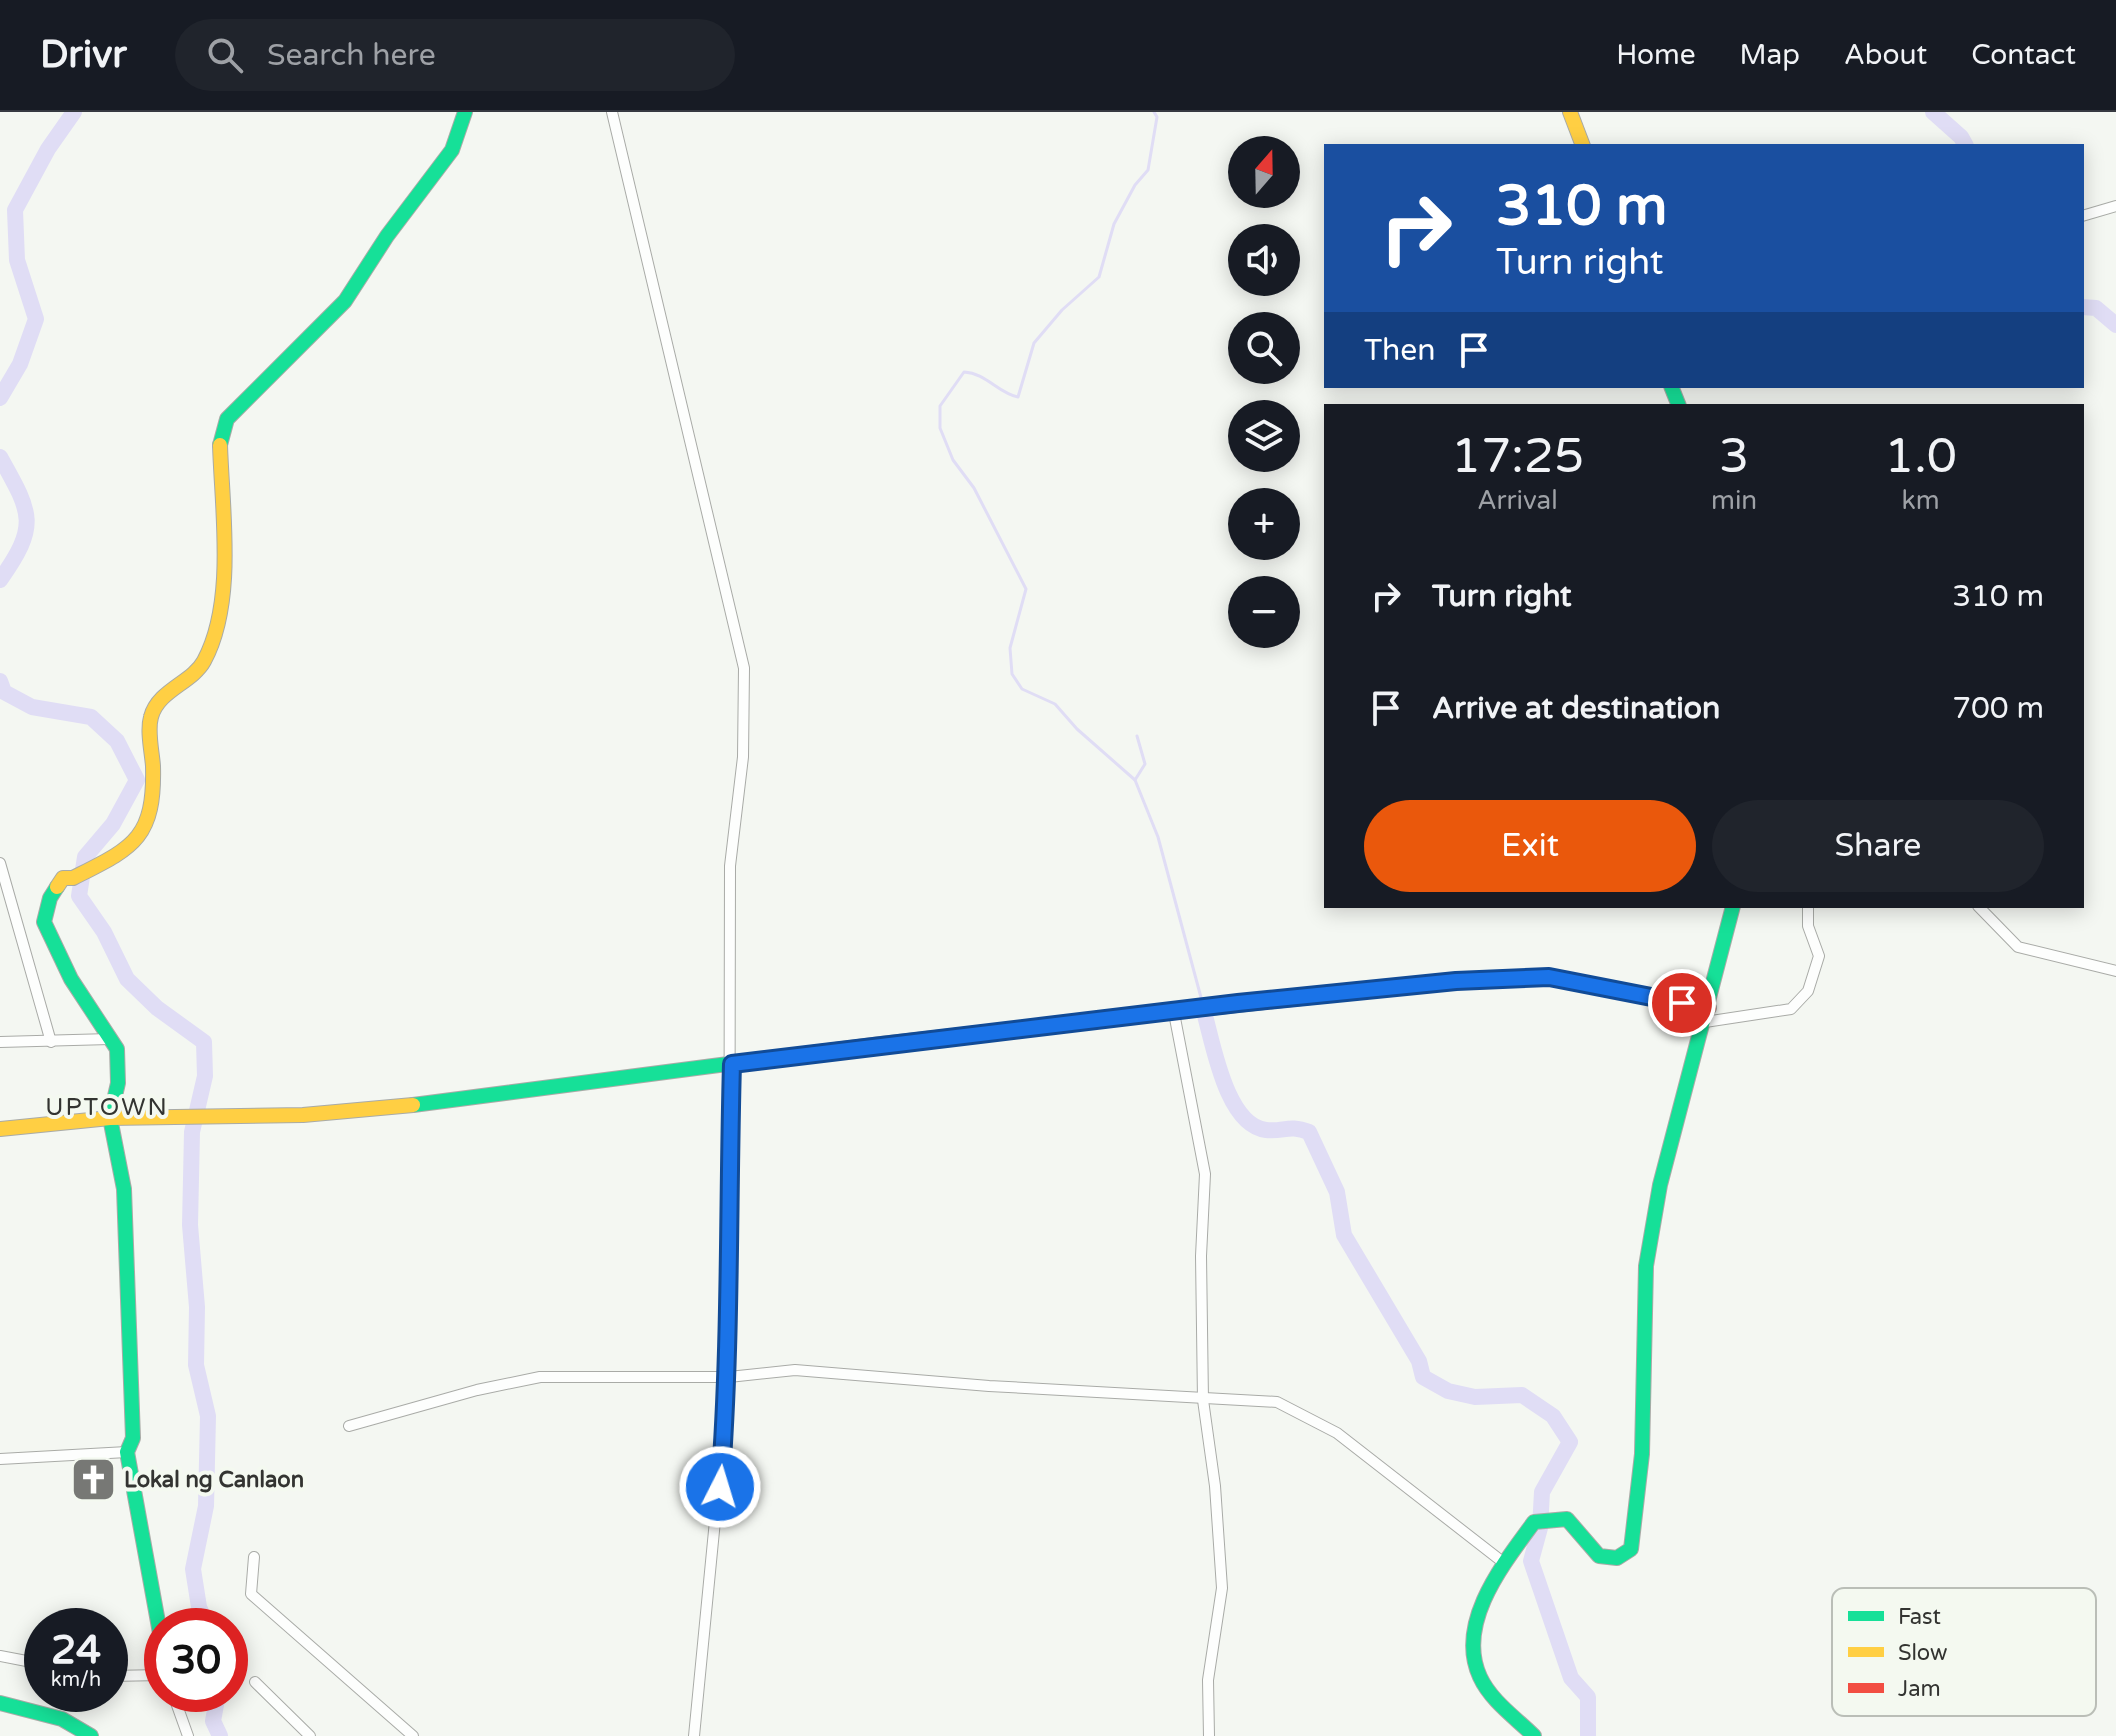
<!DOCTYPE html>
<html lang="en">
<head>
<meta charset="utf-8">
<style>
  :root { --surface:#171b24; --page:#20242c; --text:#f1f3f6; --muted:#9ea1a6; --line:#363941; --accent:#ea580c }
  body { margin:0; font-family:"Varela Round",sans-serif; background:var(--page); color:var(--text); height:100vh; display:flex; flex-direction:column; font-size:30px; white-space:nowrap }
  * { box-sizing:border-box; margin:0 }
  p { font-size:26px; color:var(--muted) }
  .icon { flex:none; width:44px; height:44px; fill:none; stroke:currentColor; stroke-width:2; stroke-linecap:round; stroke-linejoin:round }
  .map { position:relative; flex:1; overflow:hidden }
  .sheet { position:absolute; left:1324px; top:292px; width:760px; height:504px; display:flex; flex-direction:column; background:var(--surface); border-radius:0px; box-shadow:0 4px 20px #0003 }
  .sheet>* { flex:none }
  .banner { position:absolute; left:1324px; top:32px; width:760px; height:244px; border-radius:0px; box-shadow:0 4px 20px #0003; background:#1a4fa0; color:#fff; overflow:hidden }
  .needle { width:52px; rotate:20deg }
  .tools { position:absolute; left:1228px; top:24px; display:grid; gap:16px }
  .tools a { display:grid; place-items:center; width:72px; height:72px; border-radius:50%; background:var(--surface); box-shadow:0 4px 20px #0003; font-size:40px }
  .speed { position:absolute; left:24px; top:1496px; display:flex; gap:16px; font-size:40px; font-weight:700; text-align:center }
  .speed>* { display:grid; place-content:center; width:104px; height:104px; border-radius:50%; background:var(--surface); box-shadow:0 4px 20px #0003; line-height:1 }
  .speed small { font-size:20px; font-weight:400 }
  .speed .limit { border:12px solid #d22; background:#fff; color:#111 }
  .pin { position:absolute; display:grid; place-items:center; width:68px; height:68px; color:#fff; margin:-34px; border:4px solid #fff; border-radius:50%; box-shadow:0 2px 8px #0007 }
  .me { position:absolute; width:88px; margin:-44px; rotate:5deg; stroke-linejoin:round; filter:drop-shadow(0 0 6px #0008) }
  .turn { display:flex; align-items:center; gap:28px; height:168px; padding:0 40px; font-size:36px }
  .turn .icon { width:104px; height:104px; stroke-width:2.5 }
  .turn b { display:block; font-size:56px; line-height:68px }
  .then { display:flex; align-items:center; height:76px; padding:0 40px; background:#0003; gap:16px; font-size:30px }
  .eta { display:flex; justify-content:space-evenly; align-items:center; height:136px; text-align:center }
  .eta b { font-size:48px; font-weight:600; line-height:56px }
  .primary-button { display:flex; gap:16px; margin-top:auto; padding:16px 40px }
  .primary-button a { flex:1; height:92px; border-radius:48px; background:var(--accent); color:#fff; font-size:32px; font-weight:600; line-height:92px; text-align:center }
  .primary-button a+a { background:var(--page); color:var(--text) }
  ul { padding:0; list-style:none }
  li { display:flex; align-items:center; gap:24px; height:112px; padding:0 40px }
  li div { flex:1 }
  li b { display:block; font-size:30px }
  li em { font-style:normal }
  header { display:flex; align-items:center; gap:48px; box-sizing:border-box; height:112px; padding:0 40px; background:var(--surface); border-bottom:2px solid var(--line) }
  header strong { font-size:38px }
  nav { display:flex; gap:44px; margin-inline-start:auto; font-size:28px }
  .search { width:560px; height:72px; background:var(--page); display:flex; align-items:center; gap:20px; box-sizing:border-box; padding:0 28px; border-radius:44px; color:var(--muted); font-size:30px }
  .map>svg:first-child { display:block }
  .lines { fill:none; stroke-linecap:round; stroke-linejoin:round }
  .stream { stroke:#e0ddf5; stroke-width:3 }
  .river { stroke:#e0ddf5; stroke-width:16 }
  .street-casing { stroke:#a9aba7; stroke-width:12 }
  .fast-casing { stroke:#a9aba7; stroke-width:16 }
  .slow-casing { stroke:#a9aba7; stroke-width:16 }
  .jam-casing { stroke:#a9aba7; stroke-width:16 }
  .street { stroke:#fdfefd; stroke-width:10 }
  .fast { stroke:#16e098; stroke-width:14 }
  .slow { stroke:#ffcf43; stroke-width:14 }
  .jam { stroke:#f24e42; stroke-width:14 }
  .route-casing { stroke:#114b97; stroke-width:20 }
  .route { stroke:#1a73e8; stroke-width:14 }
  .labels { text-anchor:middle; stroke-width:8; stroke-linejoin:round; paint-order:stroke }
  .poi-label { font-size:22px; font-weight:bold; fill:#333431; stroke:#f4f9f0; text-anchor:start }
  .neighbourhood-label { font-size:24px; letter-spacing:2px; fill:#333431; stroke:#f4f9f0 }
  .key { fill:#f4f9f0; stroke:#babeb7; stroke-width:2 }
  .key-label { font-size:22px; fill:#333431 }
</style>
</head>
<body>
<header>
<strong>Drivr</strong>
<div class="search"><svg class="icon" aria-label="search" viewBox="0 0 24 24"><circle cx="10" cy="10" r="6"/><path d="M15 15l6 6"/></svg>Search here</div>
<nav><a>Home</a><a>Map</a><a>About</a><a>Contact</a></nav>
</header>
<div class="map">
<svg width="2116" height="1624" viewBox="0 0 2116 1624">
  <rect width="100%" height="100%" fill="#f4f7f2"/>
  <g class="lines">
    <g class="stream">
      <polyline points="1137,624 1145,652 1135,668 1158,725 1203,893"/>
      <path d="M1135,668l-58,-51 -22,-25 -33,-15 -10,-15 -2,-26 16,-59 -52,-101 -21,-28 -13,-32v-22l24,-34c22,1 34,21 54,25l16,-54 28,-33 37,-33 15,-53 21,-39 13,-15 9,-53 -3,-5"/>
    </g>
    <g class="river">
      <polyline points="1933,0 1961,25 1966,34"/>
      <polyline points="2082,195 2096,196 2116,213"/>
      <polyline points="0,286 20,252 36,207 17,148 15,98 48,37 74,0"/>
      <path d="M0,345c32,57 39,68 0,123"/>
      <polyline points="0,569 4,580 32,595 91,605 117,629 137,668 113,712 85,745 79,784 104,820 127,867 157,896 204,930 205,964 192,1020 190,1113 197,1195 196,1253 208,1304 206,1394 193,1457 199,1495 207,1514"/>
      <path d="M1204,900c9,31 22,113 62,118 18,2 23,-6 43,2l28,60 7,43 75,126 4,16 25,14 27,6 47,-2 31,21 17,26 -28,50 -2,36 -9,33 40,117 17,19v39"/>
      <polyline points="218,1582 213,1609 220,1624"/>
    </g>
    <defs>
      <g id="street">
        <polyline points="612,0 744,556 743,645 730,754 729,1265 694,1624"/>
        <polyline points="2082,104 2116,94"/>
        <polyline points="0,751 51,930"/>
        <polyline points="1978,794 2018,835 2116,859"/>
        <polyline points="1174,901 1205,1062 1201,1144 1203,1288 1215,1374 1222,1476 1208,1568 1209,1624"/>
        <polyline points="1705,910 1791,897 1808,879 1819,844 1808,814 1808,794"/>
        <polyline points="0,930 110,927"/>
        <polyline points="349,1314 477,1278 540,1265 729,1265 795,1258 989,1274 1277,1290 1337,1321 1504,1451"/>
        <polyline points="0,1347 127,1340"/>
        <polyline points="254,1445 251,1482 413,1624"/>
        <polyline points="0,1544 42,1552"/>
        <polyline points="110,1564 162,1563"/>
        <polyline points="255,1570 310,1624"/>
        <polyline points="173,1582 188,1624"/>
      </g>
      <g id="fast">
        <polyline points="1671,274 1679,294"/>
        <polyline points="220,333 227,307 345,189 387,124 452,38 465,0"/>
        <polyline points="57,775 50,786 44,810 71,867 117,937 118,971 110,1006 124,1077 133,1326 127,1340 162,1532"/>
        <polyline points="413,993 881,932 1126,905"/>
        <polyline points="0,1591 62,1607 91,1624"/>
        <path d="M1534,1624c-18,-18 -43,-35 -54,-59 -25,-54 24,-114 54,-155l33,-3 32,37 18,2 14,-9 11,-95 4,-188 14,-81 73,-279"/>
      </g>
      <g id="slow">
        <polyline points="1570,0 1583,34"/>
        <path d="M57,775l6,-9h10c59,-30 82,-38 80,-112 -1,-14 -6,-35 -2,-49 7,-27 41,-34 53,-56 32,-59 18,-151 16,-216"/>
        <polyline points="1126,905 1366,879"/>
        <polyline points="0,1017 110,1006 303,1003 413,993"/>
      </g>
      <polyline id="jam" points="1366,879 1456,869 1549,865 1709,896"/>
    </defs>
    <use href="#street" class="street-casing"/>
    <use href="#fast" class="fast-casing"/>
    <use href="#slow" class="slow-casing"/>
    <use href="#jam" class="jam-casing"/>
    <use href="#street" class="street"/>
    <use href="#fast" class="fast"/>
    <use href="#slow" class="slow"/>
    <use href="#jam" class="jam"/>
  </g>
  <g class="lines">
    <defs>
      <path id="route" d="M720,1375c11,-140 8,-282 12,-423l506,-61 218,-22 93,-4 133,26"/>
    </defs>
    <use href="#route" class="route-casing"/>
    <use href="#route" class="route"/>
  </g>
  <defs>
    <symbol id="church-square" viewBox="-11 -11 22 22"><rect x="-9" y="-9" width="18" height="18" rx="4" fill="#777875" stroke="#f4f9f0"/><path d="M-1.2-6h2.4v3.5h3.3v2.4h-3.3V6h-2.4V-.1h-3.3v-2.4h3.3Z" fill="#fff"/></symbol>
  </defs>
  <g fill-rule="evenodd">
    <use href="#church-square" x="68" y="1342" width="51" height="51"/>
  </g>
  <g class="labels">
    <g class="poi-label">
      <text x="124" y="1375">Lokal ng Canlaon</text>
    </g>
    <g class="neighbourhood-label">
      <text x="107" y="1003">UPTOWN</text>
    </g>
  </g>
  <rect x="1832" y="1476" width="264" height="128" rx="12" class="key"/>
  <rect x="1848" y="1499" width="36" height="10" fill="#16e098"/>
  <rect x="1848" y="1535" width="36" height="10" fill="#ffcf43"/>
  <rect x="1848" y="1571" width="36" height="10" fill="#f24e42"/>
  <g class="key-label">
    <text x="1898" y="1512">Fast</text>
    <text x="1898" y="1548">Slow</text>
    <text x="1898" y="1584">Jam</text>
  </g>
</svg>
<div class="tools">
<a><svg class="needle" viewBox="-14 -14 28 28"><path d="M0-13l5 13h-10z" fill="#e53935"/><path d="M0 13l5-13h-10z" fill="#9ea1a6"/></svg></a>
<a><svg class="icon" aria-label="sound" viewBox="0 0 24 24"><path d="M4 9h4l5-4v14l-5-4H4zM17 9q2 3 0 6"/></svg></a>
<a><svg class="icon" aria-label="search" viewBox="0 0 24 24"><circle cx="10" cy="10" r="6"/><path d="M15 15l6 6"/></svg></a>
<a><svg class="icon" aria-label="layers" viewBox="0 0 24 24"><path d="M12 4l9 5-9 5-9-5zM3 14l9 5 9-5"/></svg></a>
<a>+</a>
<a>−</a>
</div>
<div class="speed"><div>24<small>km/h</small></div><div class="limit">30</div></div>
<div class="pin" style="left:1682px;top:891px;background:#d93025"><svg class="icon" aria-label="arrive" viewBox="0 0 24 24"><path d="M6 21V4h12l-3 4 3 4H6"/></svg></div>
<svg class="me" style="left:720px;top:1375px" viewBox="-20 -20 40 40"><circle r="17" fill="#1a73e8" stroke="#fff" stroke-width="3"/><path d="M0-11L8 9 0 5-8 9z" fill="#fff"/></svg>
<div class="banner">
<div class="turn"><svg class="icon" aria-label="right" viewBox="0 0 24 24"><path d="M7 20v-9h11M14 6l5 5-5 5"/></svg><div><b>310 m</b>Turn right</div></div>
<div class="then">Then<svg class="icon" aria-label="arrive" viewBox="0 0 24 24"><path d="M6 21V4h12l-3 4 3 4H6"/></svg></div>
</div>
<section class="sheet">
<div class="eta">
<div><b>17:25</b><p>Arrival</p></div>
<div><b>3</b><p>min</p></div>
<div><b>1.0</b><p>km</p></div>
</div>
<ul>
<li><svg class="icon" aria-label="right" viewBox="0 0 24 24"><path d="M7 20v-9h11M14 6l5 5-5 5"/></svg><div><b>Turn right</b></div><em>310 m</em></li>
<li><svg class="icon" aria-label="arrive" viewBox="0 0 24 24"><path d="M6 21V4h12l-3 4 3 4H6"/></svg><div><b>Arrive at destination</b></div><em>700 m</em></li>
</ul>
<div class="primary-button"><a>Exit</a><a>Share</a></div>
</section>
</div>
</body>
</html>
